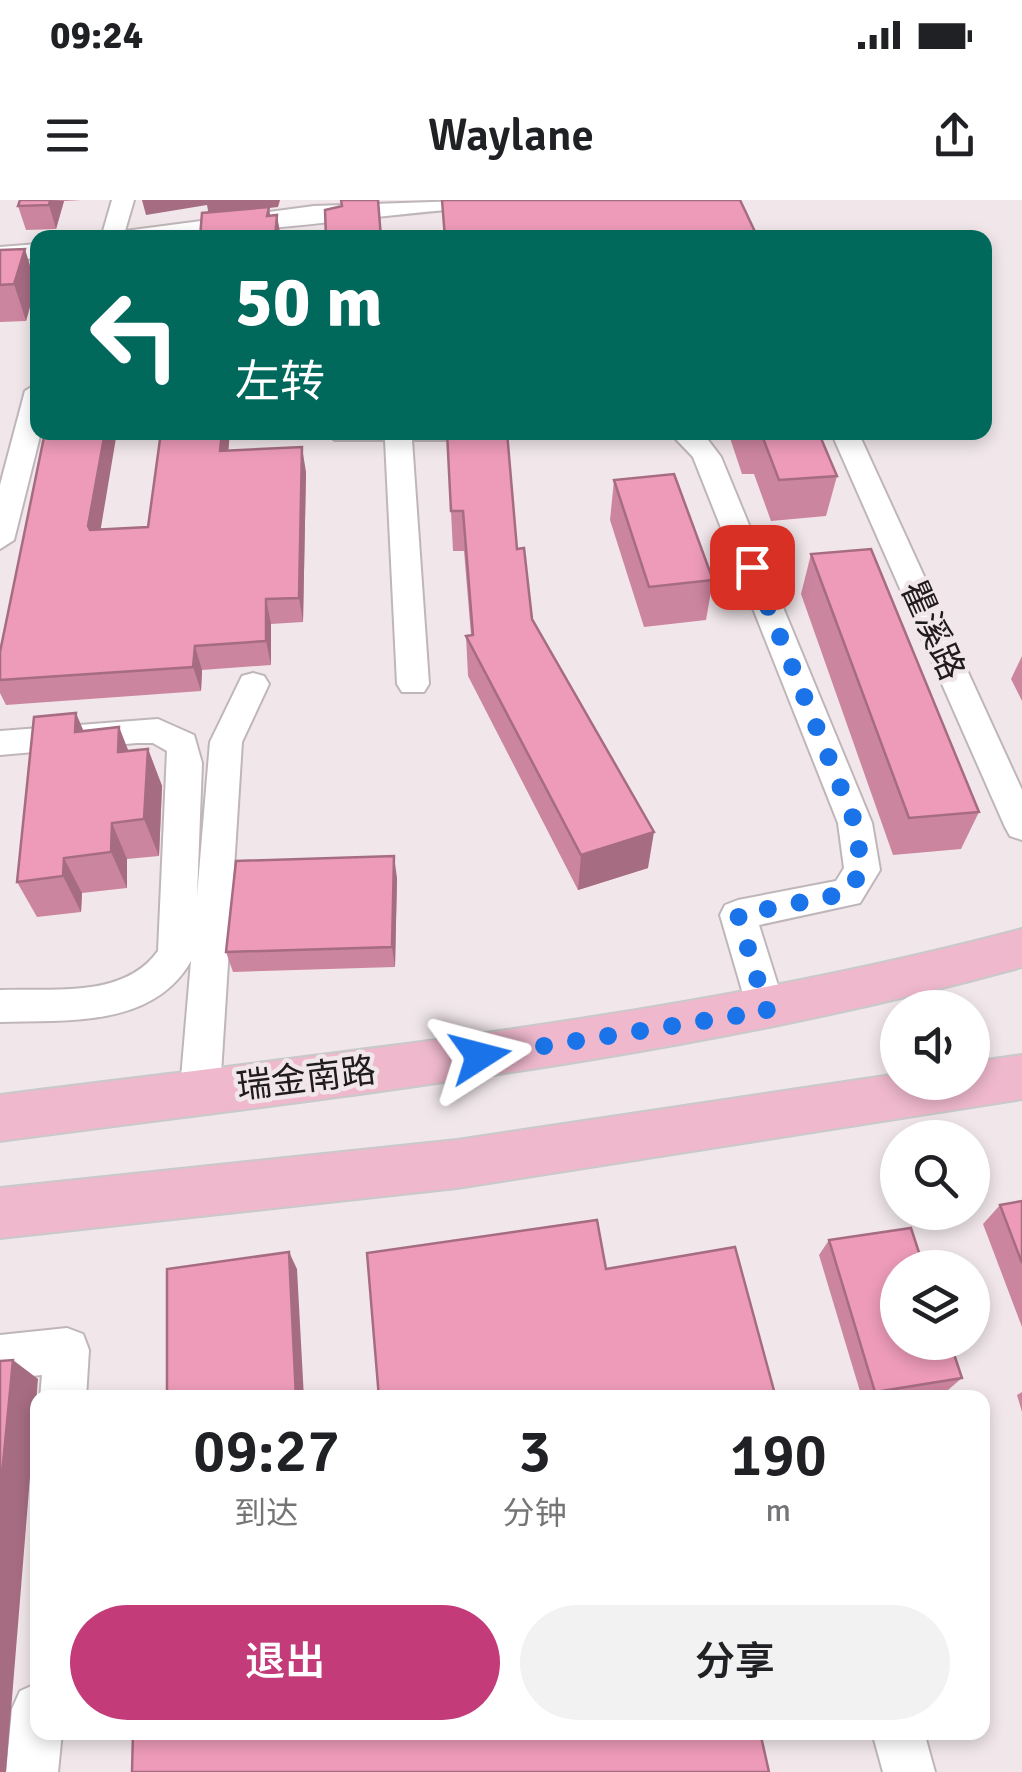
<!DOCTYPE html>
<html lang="zh">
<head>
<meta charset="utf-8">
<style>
  :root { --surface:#fff; --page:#f2f2f2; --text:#202124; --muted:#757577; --accent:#c33c79 }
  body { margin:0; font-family:Signika,"Noto Sans SC",sans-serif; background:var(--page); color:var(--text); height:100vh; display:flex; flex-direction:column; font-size:38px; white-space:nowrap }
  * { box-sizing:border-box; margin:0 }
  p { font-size:32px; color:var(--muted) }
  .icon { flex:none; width:55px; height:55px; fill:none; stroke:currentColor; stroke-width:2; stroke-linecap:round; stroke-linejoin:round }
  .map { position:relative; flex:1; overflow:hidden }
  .sheet { position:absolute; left:30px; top:1190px; width:960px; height:350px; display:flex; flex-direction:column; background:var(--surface); border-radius:20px; box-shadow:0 5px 15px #0003 }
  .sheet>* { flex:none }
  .banner { position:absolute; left:30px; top:30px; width:962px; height:210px; border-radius:20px; box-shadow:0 5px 15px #0003; background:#00695c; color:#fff; overflow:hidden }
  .tools { position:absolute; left:880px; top:790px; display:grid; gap:20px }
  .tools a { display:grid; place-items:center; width:110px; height:110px; border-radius:50%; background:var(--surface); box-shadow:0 5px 15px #0003; font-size:50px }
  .pin { position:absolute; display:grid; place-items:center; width:85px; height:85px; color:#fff; margin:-42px; border-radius:20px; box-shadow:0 5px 15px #0006 }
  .me { position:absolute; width:110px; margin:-55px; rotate:81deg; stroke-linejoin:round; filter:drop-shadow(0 0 8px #0008) }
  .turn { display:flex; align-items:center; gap:35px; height:210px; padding:0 40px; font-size:45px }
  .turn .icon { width:130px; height:130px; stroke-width:2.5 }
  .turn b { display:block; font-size:70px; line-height:85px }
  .eta { display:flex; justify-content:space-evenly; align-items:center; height:170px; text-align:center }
  .eta b { font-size:60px; font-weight:600; line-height:70px }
  .action { display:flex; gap:20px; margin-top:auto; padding:20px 40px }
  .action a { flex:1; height:115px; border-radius:60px; background:var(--accent); color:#fff; font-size:40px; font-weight:600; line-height:115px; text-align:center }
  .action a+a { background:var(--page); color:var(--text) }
  .status { display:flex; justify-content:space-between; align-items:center; height:70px; padding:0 50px; background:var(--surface); direction:ltr }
  .status svg { height:28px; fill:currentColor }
  header { display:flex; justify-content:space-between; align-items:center; height:130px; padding:0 40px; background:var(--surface); font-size:45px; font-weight:600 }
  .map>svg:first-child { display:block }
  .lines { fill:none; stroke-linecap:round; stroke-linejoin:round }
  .minor-casing { stroke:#bfb6b9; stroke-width:4 }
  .major-casing { stroke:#c9c9c9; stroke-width:4 }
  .minor { fill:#fff; fill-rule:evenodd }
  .major { fill:#efb8cd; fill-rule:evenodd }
  .wall { fill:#cc859f }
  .shaded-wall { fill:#a66c82 }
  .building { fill:#ed9bb9; stroke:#a66c82; stroke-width:2.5 }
  .route { stroke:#1a73e8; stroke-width:18; stroke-dasharray:0 32.4 }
  .labels { text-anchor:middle; stroke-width:9; stroke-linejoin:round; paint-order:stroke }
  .street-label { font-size:35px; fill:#201c1d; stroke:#f1e7ea }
</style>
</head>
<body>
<div class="status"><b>09:24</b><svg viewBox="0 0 49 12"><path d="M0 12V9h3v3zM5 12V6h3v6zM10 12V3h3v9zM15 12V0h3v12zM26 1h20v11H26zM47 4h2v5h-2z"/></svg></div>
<header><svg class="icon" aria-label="menu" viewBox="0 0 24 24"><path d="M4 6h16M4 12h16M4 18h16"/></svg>Waylane<svg class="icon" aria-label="share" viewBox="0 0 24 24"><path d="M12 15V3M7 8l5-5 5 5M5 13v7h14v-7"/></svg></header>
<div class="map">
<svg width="1022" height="1572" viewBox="0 0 1022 1572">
  <rect width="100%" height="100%" fill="#f1e7ea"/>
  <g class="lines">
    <defs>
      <g id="minor">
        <path d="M112,0h22l-9,31 189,-25 177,-6 -11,7c-126,10 -253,31 -379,31z"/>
        <polygon points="38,44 38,58 0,61 0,47"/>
        <polygon points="38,183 41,232 14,340 0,349 0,285 25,191"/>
        <polygon points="322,232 458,232 445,240 412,240 429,484 424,492 402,492 397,484 385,240 335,240"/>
        <polygon points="669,232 702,232 721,257 872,623 880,670 860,703 759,725 786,811 780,823 767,827 754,823 748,811 720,715 725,705 738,700 836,681 844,668 838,623 693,257"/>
        <polygon points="831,232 858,232 1022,590 1022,640 1010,636 1005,627"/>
        <path d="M253,473l11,3 5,8 -27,58 -22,348 -6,12 -14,6 -14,-6 -6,-12 11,-129c-38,67 -124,59 -191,61v-32c52,-2 124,9 158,-39l9,-200 -14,-8h-16l-137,12v-24l158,-12 36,16 8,28 -5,133 13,-154 32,-66z"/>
        <polygon points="67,1128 83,1134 89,1150 86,1198 40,1198 42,1175 0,1179 0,1135"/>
        <polygon points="38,1483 38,1532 62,1532 58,1572 6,1572 12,1509 20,1491"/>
        <polygon points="872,1532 924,1532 935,1572 883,1572"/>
      </g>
      <g id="major">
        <path d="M1022,729v38c-335,93 -678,128 -1022,174v-46c344,-44 686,-77 1022,-166z"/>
        <polygon points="1022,855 1022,899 457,988 0,1038 0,988 457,940 898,874 898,882 972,882 972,862"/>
      </g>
    </defs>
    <use href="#minor" class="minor-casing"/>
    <use href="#major" class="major-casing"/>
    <use href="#minor" class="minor"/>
    <use href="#major" class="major"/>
  </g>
  <g class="wall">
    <polygon points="20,0 82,0 64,1 56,29 26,30 18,6"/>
    <polygon points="0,50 36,85 26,121 0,122"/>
    <polygon points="230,232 228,251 306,272 303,422 271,424 271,465 202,470 201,491 6,505 0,493 0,452 101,329 148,327"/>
    <polygon points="447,232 517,349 532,419 648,668 578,690 468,476 466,436 471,435 464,351 453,351"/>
    <polygon points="728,232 816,232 837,276 826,316 771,321 754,274 742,274"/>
    <polygon points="614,280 713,380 706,420 644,427 610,320"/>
    <polygon points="811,354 979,612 961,649 893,655 801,394"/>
    <polygon points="1022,456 1022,501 1011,479"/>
    <polygon points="119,527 128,551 148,549 162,586 159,656 127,659 127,688 82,693 81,712 37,717 17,682 84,531"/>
    <polygon points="397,678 395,767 233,772 226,752"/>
    <polygon points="1022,1001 1022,1127 983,1024 1000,1005"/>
    <polygon points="829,1040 962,1178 948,1190 899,1198 862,1198 819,1055"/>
    <polygon points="1022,1192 1022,1212 1017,1195"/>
  </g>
  <g class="shaded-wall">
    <polygon points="50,0 64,1 56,29 49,5"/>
    <polygon points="142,0 280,0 278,7 269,8 273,32 209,16 207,5 146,15"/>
    <polygon points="277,15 281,38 275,38"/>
    <polygon points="25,49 36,85 26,121 14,84"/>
    <polygon points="105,232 117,232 97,351 88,326"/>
    <polygon points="222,232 230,232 226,276 220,251"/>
    <polygon points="302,247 306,272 303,422 299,398"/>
    <polygon points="266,399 271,424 271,465 266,441"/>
    <polygon points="195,446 202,470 201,491 193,467"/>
    <polygon points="76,513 92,551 75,532"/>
    <polygon points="119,527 134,565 118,552"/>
    <polygon points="148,549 162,586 159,656 144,619"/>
    <polygon points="112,623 127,659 127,688 111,652"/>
    <polygon points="654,632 648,668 578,690 581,655"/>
    <polygon points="394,656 397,678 395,767 392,747"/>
    <polygon points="64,658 82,693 81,712 63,676"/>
    <polygon points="289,1052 297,1069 304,1198 296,1198"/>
    <polygon points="13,1160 38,1179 6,1572 0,1572 0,1295"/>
  </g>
  <g class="building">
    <polygon points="20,0 50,0 49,5 18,6"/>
    <polygon points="341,0 378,0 381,38 326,38 325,10 342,6"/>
    <polygon points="442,0 740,0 758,38 445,38"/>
    <polygon points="269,7 267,16 277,15 275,38 200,38 202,13"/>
    <polygon points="25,49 14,84 0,85 0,50"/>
    <polygon points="45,232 105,232 88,326 90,330 148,327 161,232 222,232 220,251 302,247 299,398 266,399 266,441 195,446 193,467 0,480 0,452"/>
    <polygon points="447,232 507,232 517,349 524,348 532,419 654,632 581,655 466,436 473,435 463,311 451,311"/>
    <polygon points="749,232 816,232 820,236 837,276 779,280 761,233"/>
    <polygon points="674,274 713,380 649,387 614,280"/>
    <polygon points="871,349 979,612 909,618 811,354"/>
    <polygon points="76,513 75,532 119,527 118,552 148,549 144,619 112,623 111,652 64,658 63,676 17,682 34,517"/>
    <polygon points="394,656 392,747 226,752 236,661"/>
    <polygon points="1022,1001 1022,1063 1000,1005"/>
    <polygon points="597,1020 606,1069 735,1047 776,1198 379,1198 367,1053"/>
    <polygon points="911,1028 924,1068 898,1068 898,1142 950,1142 962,1178 875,1192 829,1040"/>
    <polygon points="289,1052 296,1198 167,1198 167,1069"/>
    <polygon points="13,1160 0,1295 0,1161"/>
    <polygon points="133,1532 760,1532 769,1572 132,1572"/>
  </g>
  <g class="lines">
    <polyline class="route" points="480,856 767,811 738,715 847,693 862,670 855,623 752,367"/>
  </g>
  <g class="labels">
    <g class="street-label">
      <text transform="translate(933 430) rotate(66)" y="12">瞿溪路</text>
      <text transform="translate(306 878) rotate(-7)" y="12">瑞金南路</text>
    </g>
  </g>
</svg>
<div class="tools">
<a><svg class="icon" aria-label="sound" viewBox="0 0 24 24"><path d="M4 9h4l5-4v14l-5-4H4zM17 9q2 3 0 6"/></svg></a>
<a><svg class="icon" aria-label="search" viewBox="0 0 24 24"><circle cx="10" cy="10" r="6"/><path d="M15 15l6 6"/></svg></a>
<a><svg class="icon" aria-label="layers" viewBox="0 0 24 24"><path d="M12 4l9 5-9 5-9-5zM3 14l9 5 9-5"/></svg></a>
</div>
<div class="pin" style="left:752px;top:367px;background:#d93025"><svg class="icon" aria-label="arrive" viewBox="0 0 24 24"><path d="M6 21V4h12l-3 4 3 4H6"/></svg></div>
<svg class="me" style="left:480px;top:856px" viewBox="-20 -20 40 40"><path d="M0-17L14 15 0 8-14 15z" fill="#1a73e8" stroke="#fff" stroke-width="4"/></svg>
<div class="banner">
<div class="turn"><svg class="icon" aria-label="left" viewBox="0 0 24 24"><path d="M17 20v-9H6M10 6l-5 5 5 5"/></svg><div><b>50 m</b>左转</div></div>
</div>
<section class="sheet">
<div class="eta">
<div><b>09:27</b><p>到达</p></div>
<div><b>3</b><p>分钟</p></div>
<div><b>190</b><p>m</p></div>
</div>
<div class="action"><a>退出</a><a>分享</a></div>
</section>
</div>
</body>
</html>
